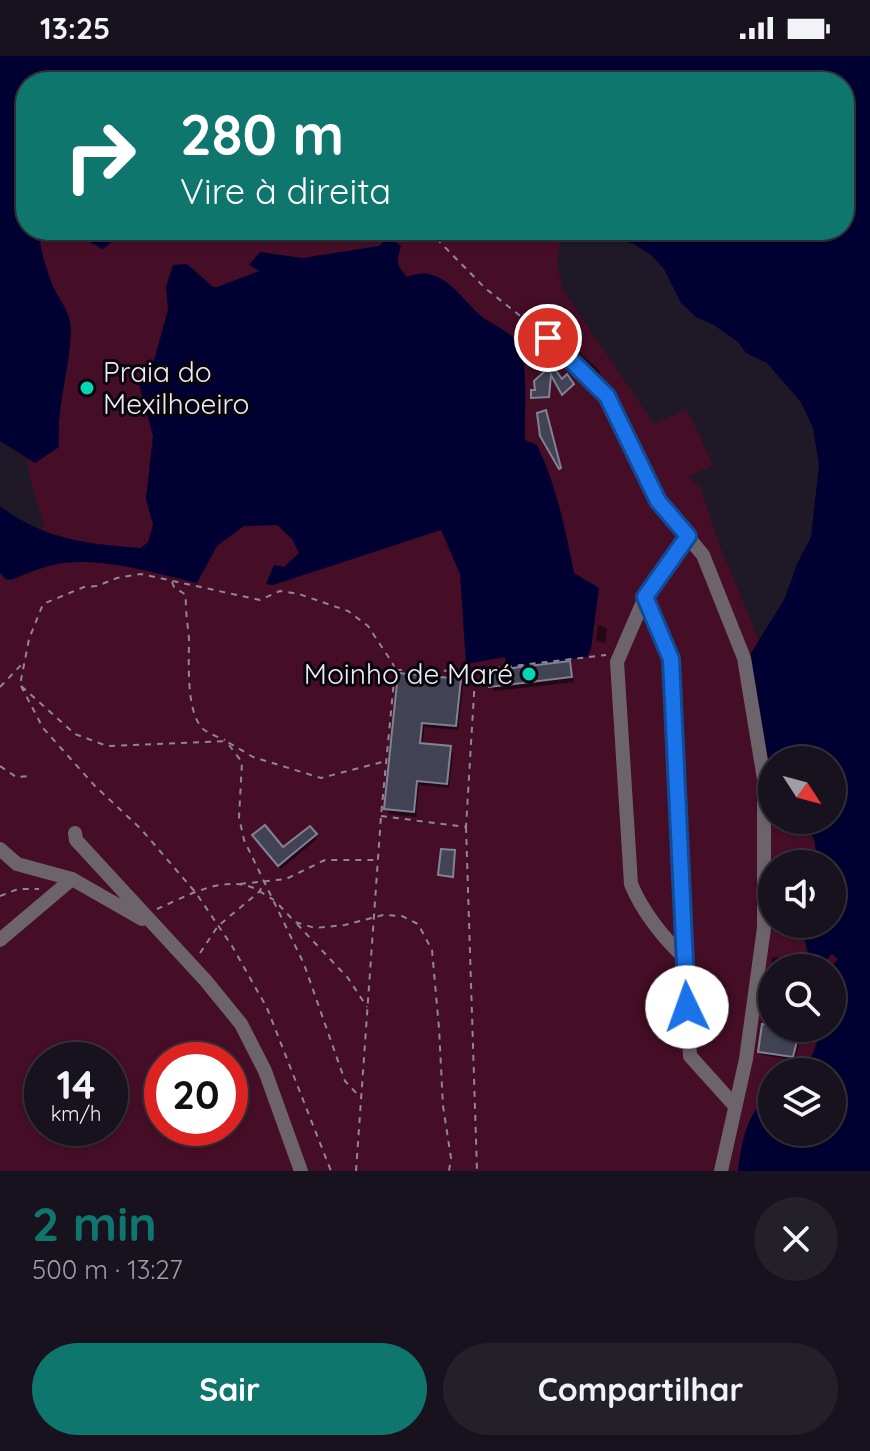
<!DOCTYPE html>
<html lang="pt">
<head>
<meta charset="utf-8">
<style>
  :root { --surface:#17121d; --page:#24202a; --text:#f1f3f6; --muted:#9e9ea4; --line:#36323b; --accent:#0f766e }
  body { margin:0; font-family:Quicksand,sans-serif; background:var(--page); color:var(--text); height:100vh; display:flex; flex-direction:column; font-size:30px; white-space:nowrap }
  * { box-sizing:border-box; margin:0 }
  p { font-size:26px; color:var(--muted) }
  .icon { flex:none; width:44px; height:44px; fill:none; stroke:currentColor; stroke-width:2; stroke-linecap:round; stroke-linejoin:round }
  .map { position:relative; height:1115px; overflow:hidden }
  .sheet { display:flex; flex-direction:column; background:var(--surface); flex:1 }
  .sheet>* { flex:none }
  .banner { position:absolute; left:16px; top:16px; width:838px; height:168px; border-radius:32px; box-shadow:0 2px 6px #0004,0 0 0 2px var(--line); background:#0f766e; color:#fff; overflow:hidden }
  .needle { width:52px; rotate:126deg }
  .controls { position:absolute; left:758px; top:690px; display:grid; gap:16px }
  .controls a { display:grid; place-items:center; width:88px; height:88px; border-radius:50%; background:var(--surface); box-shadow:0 2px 6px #0004,0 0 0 2px var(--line); font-size:40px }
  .speed { position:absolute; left:24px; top:986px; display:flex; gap:16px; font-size:40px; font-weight:700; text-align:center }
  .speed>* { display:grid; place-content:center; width:104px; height:104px; border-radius:50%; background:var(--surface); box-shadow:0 2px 6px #0004,0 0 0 2px var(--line); line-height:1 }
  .speed small { font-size:20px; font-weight:400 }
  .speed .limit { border:12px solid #d22; background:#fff; color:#111 }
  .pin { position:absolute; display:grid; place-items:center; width:68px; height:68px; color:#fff; margin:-34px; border:4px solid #fff; border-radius:50%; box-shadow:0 2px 8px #0007 }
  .me { position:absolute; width:88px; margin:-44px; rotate:357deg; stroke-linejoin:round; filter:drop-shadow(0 0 6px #0008) }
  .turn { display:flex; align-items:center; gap:28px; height:168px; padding:0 32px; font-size:36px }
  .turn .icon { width:104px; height:104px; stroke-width:2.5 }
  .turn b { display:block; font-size:56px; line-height:68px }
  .round { display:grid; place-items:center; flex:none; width:84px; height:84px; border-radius:42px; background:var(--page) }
  .head { display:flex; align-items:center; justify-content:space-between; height:136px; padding:0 32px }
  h1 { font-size:48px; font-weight:700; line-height:60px; color:var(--accent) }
  .primary-button { display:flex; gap:16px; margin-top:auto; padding:16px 32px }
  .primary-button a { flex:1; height:92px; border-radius:48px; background:var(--accent); color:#fff; font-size:32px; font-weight:700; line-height:92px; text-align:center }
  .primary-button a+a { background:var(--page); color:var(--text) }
  .status { display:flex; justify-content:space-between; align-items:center; height:56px; padding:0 40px; background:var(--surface); direction:ltr }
  .status svg { height:22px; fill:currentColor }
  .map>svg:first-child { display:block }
  .green { fill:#450e26; fill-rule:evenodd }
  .water { fill:#000032 }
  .shadow { fill:#0007 }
  .building { fill:#414354; stroke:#808295; stroke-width:2 }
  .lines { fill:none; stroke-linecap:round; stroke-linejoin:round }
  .path { stroke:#8d8894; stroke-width:2; stroke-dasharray:6 6; stroke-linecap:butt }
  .minor { stroke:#6c646a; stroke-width:14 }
  .route-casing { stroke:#114b97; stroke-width:20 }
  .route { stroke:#1a73e8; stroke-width:14 }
  .poi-dot { fill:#06d5b6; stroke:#08050b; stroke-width:3 }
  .labels { text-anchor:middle; stroke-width:6; stroke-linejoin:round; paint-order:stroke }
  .poi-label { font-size:28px; fill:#efebf5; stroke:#08050b; text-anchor:start }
</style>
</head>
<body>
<div class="status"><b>13:25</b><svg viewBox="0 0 49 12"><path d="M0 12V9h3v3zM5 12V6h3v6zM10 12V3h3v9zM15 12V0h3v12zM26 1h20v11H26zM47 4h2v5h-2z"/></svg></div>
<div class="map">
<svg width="870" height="1115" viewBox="0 0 870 1115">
  <rect width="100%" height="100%" fill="#1f1827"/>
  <path class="green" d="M26,174h802l42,251v487l-38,104h-29l7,-14 -10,14h-28v60l10,39h-782v-665l16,12 25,12 3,-5 -14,-46 -3,-21 -27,-17zM561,181l56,2 17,5 17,11 13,14 18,34 14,14 18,8 24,17 8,11 21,10 34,39 12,26 6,37 -8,72 -14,27 -12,34 -26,42 -41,-99 -18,-54 -11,-10 24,-12 -26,-56 -33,15 -92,-136 -5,-24zM772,704h60v60h-33l15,22 -7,-6 -9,-2 -7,-14h-19zM818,802v6h14v60h-60v-60h44zM772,912h60v60h-60zM42,1004h68v68h-68zM162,1004h68v68h-68z"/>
  <g class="water">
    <path d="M0,0h870v1115h-132c4,-29 8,-60 34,-77v38h60v-60h-29l5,-7 15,-37h9v-60h-2l8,-9 -6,-5 -10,10 -7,-1c-11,-12 -11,-23 -8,-39h25v-60h-14l-4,-25 -15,-19h33v-60h-60v34l-2,-1 -22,-135 37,-60 12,-34 14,-27 8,-72 -6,-37 -12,-26 -34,-39 -21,-10 -8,-11 -24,-17 -18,-8 -15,-14 -17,-34 -13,-14 -17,-11 -17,-5 -62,-3 -50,-6h339v-148h-818v148h100l-23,19 -29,-15 -25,-3 -9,12c3,14 7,28 12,41 7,16 19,28 19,46 -1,40 -15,77 -12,117l-24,16 -35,-22z"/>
    <path d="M389,181l12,9c-4,17 -6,17 6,31 8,-3 17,-5 25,-2 22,6 35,31 53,44 12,8 27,13 34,27 10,23 5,68 6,94l12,5c20,42 28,83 37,128l25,15 -8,61 -4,8 -80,11 -2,-11 -39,7 -6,-90 -19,-44 -168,55 -7,-1 8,-19 10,2 15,-14 -7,-14 -15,-14 -33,1 -27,20 -20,37c-45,-10 -98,-28 -144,-18 -14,3 -29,10 -42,15l-6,-1 -5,-6v-67c45,34 87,38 141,42l7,-6 5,-17 -7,-26 7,-63 -14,-52 14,-20 15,-54 -2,-23 7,-22 14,-1 26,23h4l42,-16 -10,-6 11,-13 42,6 77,-12z"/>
  </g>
  <g class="shadow">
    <polygon points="569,286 600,315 601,320 571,290"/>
    <polygon points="598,569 607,572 605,587 596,584"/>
    <polygon points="569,607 574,626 494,635 491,630"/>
    <polygon points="400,619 460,625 463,630 458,674 424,671 423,689 450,692 453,697 449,732 419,729 416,761 389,758 386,753"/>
    <polygon points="310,773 317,783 281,813 257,783 283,794"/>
    <polygon points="772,901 786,903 788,907 787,912 772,912 772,933 768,930"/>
    <polygon points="772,971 799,975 801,978 795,1004 762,999 760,995"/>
  </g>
  <g class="building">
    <polygon points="552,302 552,309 562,323 567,318 574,328 562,339 551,319 549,341 531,342 531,334 535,334 534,325 545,315 544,307"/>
    <polygon points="546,354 561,412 559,413 540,380 537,357"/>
    <polygon points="570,605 572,621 489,631 487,615"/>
    <polygon points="398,617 461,623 456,670 422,667 420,687 451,690 447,728 417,725 414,756 384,753"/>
    <polygon points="265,769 283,791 310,770 317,778 278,810 252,779"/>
    <polygon points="441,793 455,794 453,821 438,819"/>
    <polygon points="762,968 772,969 772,972 800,973 793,1001 758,996"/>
  </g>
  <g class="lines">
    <g class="path">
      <polyline points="428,174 485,232 538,274"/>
      <path d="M172,526l2,5 12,8c-1,16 2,29 3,45 0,23 -3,70 13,88 5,5 16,9 23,12"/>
      <polyline points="470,615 606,599"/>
      <polyline points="21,630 43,672 95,730 141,773 196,837 232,890 267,952 331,1115"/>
      <polyline points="0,631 22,608"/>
      <polyline points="229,689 242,706 239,761 244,784 304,908 345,1025 361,1042"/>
      <polyline points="0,710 16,721 30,720"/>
      <polyline points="381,760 466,771 475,621 470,615 396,614"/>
      <polyline points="466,771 477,1115"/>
      <polyline points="240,828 286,823 325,804 377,804"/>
      <polyline points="0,840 18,833 39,833"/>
      <polyline points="279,849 295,866 315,872 345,869 383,859 402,860 418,868 432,894 439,972 443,1050 451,1102 449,1115"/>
      <path d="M157,853c28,-12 63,-33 94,-22 8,3 16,9 23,13"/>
      <polyline points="297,868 348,922 367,951"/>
      <polyline points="200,897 218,870 259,836 265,826"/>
      <polyline points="356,1115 381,760 395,614 393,608 368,570 348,555 299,538 280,535 260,544 141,518 117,522 97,530 84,531 43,548 29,583 20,629 75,678 107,690 226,685 253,701 321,722 386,705"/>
    </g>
    <g class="minor">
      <polyline points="548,282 607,340 658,445 703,499 744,602 764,723 764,872 746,1003 721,1115"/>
      <path d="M688,480l-43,61 -28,65 14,222c11,27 33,55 54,74l5,98 45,50"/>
      <polyline points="645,541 671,603 685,902"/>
      <polyline points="75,777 76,784 206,925 241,968 265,1015 301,1115"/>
      <polyline points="0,793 17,808 72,823 142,863"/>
      <polyline points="0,884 72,823"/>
    </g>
  </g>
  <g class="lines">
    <defs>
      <polyline id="route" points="548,282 607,340 658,445 688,480 645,541 671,603 687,951"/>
    </defs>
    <use href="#route" class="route-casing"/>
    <use href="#route" class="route"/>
  </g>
  <g class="poi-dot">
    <circle cx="87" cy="332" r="8"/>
    <circle cx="529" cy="618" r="8"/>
  </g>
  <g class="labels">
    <g class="poi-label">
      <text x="103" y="326">Praia do<tspan x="103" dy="32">Mexilhoeiro</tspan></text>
      <text x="513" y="628" text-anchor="end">Moinho de Maré</text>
    </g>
  </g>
</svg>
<div class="controls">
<a><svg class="needle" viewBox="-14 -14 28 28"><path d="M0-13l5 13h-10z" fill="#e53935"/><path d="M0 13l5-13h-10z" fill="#9e9ea4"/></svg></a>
<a><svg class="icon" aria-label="sound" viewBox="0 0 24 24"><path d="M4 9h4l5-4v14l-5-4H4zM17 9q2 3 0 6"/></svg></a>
<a><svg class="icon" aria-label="search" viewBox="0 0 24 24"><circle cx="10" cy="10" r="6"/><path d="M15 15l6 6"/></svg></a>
<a><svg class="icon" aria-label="layers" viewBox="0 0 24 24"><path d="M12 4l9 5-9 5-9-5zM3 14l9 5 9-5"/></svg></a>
</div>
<div class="speed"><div>14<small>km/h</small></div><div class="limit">20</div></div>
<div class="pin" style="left:548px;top:282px;background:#d93025"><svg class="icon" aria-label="arrive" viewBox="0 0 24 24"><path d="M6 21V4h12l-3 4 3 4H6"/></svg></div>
<svg class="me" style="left:687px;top:951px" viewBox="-20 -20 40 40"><circle r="19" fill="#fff"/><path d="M0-13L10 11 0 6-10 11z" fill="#1a73e8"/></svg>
<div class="banner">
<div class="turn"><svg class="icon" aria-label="right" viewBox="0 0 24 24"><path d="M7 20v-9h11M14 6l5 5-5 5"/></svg><div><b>280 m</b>Vire à direita</div></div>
</div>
</div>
<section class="sheet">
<div class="head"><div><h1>2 min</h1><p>500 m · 13:27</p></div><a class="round"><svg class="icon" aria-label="close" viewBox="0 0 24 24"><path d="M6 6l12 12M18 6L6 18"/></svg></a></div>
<div class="primary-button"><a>Sair</a><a>Compartilhar</a></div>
</section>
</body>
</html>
